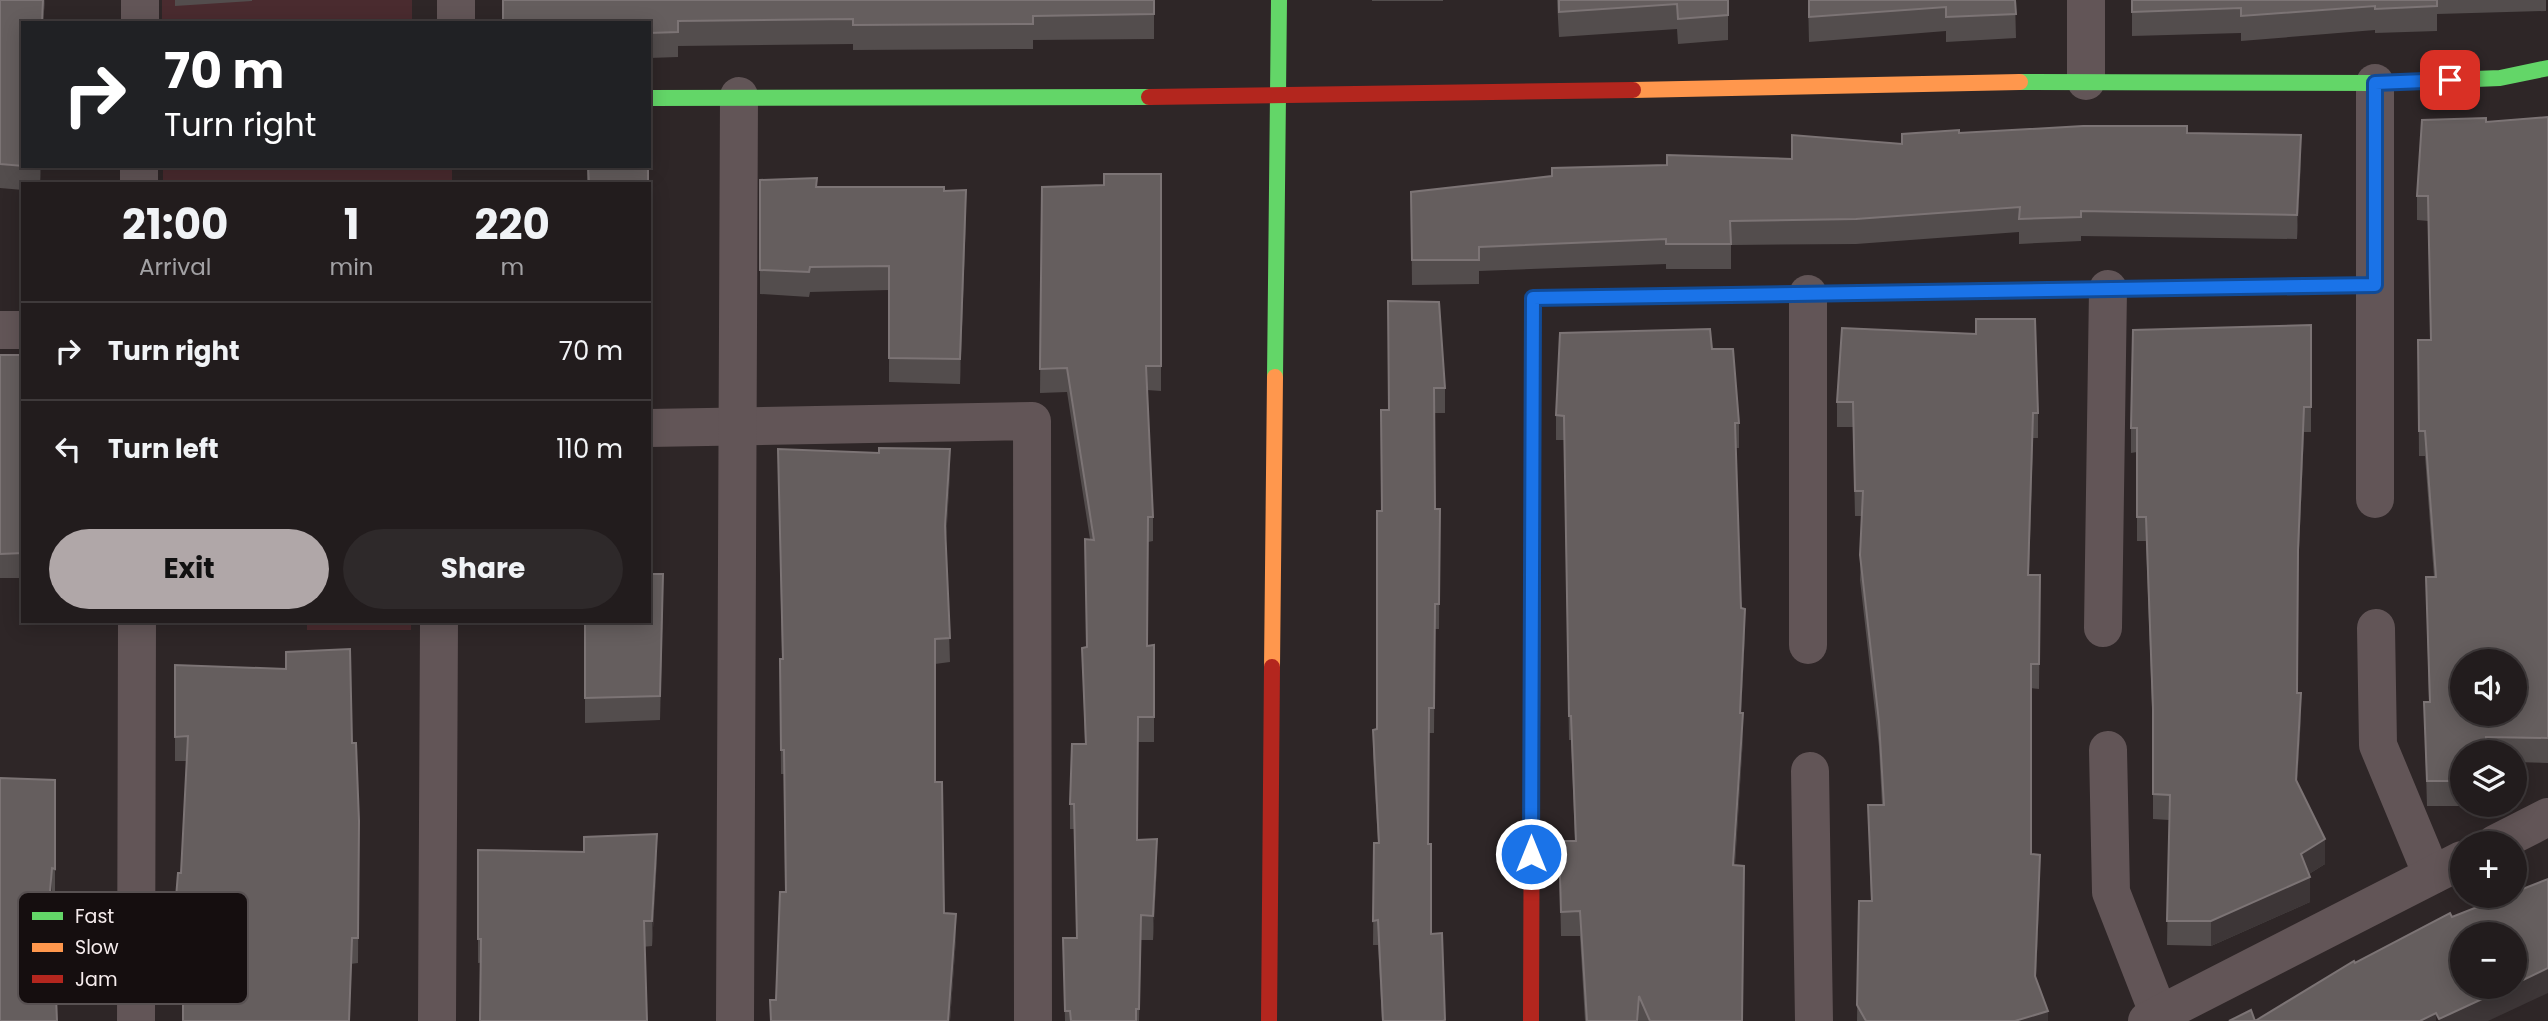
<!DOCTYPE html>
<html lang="en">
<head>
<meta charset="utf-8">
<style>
  :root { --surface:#221c1d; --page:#2e292a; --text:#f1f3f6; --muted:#a2a1a4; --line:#3f3a3b; --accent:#b0a7a8 }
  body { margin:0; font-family:Poppins,sans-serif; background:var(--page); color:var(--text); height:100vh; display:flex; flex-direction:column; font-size:26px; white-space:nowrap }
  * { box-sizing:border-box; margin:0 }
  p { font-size:23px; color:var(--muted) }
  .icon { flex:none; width:38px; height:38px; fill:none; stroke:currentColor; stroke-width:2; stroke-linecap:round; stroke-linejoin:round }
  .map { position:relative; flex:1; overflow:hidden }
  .details { position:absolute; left:21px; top:182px; width:630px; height:441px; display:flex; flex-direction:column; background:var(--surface); border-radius:0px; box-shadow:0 4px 18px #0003,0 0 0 2px var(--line) }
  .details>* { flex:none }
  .top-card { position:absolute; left:21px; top:21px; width:630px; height:147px; border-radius:0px; box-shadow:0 4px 18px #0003,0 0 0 2px var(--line); background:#202124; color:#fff; overflow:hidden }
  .controls { position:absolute; left:2450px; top:649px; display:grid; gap:14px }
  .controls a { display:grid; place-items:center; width:77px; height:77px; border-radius:50%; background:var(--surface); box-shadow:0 4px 18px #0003,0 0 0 2px var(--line); font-size:35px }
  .pin { position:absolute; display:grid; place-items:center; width:60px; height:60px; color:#fff; margin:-30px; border-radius:14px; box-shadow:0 4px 10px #0006 }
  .me { position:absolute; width:77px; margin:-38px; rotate:0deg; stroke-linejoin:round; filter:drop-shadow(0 0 5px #0008) }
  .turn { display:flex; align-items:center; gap:24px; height:147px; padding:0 28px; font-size:32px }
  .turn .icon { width:91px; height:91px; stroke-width:2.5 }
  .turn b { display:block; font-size:49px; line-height:60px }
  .eta { display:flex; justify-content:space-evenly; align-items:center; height:119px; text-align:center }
  .eta b { font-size:42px; font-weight:700; line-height:49px }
  .cta { display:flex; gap:14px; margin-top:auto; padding:14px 28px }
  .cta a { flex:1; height:80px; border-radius:42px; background:var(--accent); color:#111; font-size:28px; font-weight:700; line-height:80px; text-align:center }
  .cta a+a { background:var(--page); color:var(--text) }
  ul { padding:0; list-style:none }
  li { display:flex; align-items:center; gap:21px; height:98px; padding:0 28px; border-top:2px solid var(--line) }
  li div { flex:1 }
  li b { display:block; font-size:26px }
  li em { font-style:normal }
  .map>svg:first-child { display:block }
  .green { fill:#4a2b2f }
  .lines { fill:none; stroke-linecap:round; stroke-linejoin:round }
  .street { stroke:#625557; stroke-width:38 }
  .fast { stroke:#63d668; stroke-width:16 }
  .slow { stroke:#ff974d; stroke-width:16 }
  .jam { stroke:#b3261e; stroke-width:16 }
  .wall { fill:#534d4d }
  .shaded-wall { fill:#3d3637 }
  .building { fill:#655e5e; stroke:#7c7475; stroke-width:2; fill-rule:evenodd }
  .route-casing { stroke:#114b97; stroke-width:18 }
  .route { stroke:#1a73e8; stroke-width:12 }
  .key { fill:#150e0f; stroke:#585152; stroke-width:2 }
  .key-label { font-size:19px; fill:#f6eced }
</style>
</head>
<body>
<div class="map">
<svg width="2548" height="1021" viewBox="0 0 2548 1021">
  <rect width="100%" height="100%" fill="#2e2627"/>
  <g class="green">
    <rect x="162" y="0" width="250" height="23"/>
    <rect x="163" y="166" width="289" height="18"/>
    <rect x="307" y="621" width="104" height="9"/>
  </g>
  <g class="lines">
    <g class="street">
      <polyline points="456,0 456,23"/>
      <polyline points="2086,0 2086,81"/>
      <polyline points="140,23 140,0"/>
      <polyline points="2375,83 2375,499"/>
      <polyline points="139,184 139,166"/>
      <polyline points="1808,294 1808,645"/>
      <polyline points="0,330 23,330"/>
      <polyline points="649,428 1032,421 1033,1021"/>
      <polyline points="2103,628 2108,289"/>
      <polyline points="2376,628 2378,745 2432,875"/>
      <polyline points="2108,750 2111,892 2159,1015"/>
      <polyline points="1810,771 1814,1021"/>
      <polyline points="2495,844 2548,817"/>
      <polyline points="136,1021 137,621"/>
      <polyline points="437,1021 439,621"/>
      <polyline points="735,1021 739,96"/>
      <polyline points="2147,1021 2462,860"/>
    </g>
    <g class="fast">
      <polyline points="2020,82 2375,83 2500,78 2548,68"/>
      <polyline points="649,98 1149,97"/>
      <polyline points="1908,292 2375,285"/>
      <polyline points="1275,377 1279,0"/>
    </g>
    <g class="slow">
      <polyline points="1633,90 2020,82"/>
      <polyline points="1272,667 1275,377"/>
      <polyline points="1532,734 1533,328"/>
    </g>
    <g class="jam">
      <polyline points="1149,97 1633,90"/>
      <polyline points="1533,328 1533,298 1908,292"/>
      <polyline points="1269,1021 1272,667"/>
      <polyline points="1531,1021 1532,734"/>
    </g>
  </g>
  <g class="wall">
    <polygon points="0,0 45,0 43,23 23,23 41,166 40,184 23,184 23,190 0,188"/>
    <polygon points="175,0 252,0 252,1 175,6"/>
    <polygon points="1154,0 1154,39 1033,40 1033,49 853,50 853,44 678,46 678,57 649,58 649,23"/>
    <rect x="1372" y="0" width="71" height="1"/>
    <polygon points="1557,0 1728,0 1728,40 1678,44 1677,29 1559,37"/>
    <polygon points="1808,0 2015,0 2016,38 1946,42 1946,31 1809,42"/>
    <polygon points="2132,0 2546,0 2546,11 2437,14 2437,31 2375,33 2375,30 2241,41 2241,33 2132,36"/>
    <polygon points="2548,117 2548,763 2515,762 2515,752 2462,752 2462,805 2486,806 2427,806 2424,702 2429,702 2426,577 2434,577 2425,456 2419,456 2418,340 2431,340 2428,221 2417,220 2417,196 2486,122"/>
    <polygon points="1959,133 2187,133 2301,160 2297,239 2081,236 2081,241 2019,244 2019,232 1856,244 1731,245 1731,269 1666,269 1666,264 1479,271 1479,284 1412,285 1411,192 1667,165 1792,159 1902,144"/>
    <rect x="587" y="166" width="61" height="18"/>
    <polygon points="1161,174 1161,391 1147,390 1153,517 1153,541 1148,542 1147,646 1154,645 1154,742 1138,742 1137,840 1157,864 1153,940 1141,940 1139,1021 1065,1021 1063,938 1077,938 1074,829 1070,829 1070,804 1085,744 1082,648 1086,647 1090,539 1067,392 1040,393 1042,187 1104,185"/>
    <polygon points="760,180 817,187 944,191 966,215 960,384 889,382 889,290 810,292 809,297 760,294"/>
    <polygon points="1388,301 1445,388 1445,413 1434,413 1435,509 1440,509 1439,629 1435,629 1434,733 1429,733 1428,844 1431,934 1442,933 1445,1021 1382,1021 1378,945 1373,945 1374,843 1378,843 1373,754 1373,730 1377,729 1382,511 1389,410"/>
    <polygon points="2311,325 2311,432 2304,432 2298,574 2297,693 2301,717 2297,782 2325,864 2309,874 2310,902 2211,946 2167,945 2169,820 2153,819 2153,734 2146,541 2137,541 2137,452 2131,453 2131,428"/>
    <polygon points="1842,328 2038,413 2038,438 2033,438 2029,575 2040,599 2039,689 2031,688 2031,854 2040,880 2036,979 2048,1021 1857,1021 1859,901 1871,901 1868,805 1882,805 1879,747 1860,580 1862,516 1855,516 1853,427 1837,427 1837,402"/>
    <polygon points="1712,349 1739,423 1739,448 1736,448 1741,608 1745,633 1741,713 1743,738 1735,865 1742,1021 1585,1021 1580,936 1561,936 1559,841 1575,841 1571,740 1569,740 1564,440 1556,440 1556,415"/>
    <rect x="0" y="355" width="23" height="223"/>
    <polygon points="778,449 950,473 946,541 950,662 935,664 935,782 944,913 956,938 950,1021 770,1021 770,1000 776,1000 785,892 784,774 781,774 780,659 782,659"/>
    <polygon points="663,598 660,720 585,723 585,621"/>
    <polygon points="175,665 352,743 359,821 358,963 183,985 171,985 171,960 181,873 187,761 175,761"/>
    <polygon points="55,780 55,893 52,893 43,996 0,1021"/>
    <polygon points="478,850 657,858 652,946 478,963"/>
  </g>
  <g class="shaded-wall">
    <polygon points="43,0 45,0 43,23 42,23"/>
    <polygon points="2301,135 2301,160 2297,239 2297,215"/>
    <polygon points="40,166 41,166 40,184"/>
    <polygon points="966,190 966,215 960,384 960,359"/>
    <polygon points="2304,407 2304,432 2298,574 2298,550"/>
    <polygon points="2033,413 2033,438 2028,599 2028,575"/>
    <polygon points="950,449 950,473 945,551 945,526"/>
    <polygon points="1745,609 1745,633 1740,738 1740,713"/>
    <polygon points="2301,693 2301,717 2296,804 2296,780"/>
    <polygon points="1743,713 1743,738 1733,890 1733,865"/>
    <polygon points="657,834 657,858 652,946 652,921"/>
    <polygon points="1157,839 1157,864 1153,940 1153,916"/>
    <polygon points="2325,839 2325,864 2301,879 2301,854"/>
    <polygon points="2040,855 2040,880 2035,1000 2035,976"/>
    <polygon points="52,868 52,893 41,1020 41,996"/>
    <polygon points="2310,877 2310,902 2211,946 2211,921"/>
    <polygon points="956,914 956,938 950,1021 948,1021"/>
    <polygon points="352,938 352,963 349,1021"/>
    <polygon points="2548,968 2548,993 2488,1021 2439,1021 2439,1019 2508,987 2515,987 2515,984"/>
    <polygon points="2048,1011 2048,1021 2015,1021"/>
    <polygon points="2436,1013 2436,1021 2420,1021"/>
  </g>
  <g class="building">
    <polygon points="0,0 43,0 42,23 23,23 23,166 0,164"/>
    <polygon points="503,0 1154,0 1154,14 1033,16 1033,24 853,25 853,19 678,21 678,32 649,33 649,23 503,23"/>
    <polygon points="1559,0 1728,0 1728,15 1678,19 1677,4 1559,12"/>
    <polygon points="1809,0 2015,0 2016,14 1946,17 1946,7 1809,17"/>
    <polygon points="2132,0 2437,0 2437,6 2375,9 2375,6 2241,16 2241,8 2132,12"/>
    <path d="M2548,117v621l-62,-1v15h-24v29h-35l-3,-79h6l-4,-125h10l-11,-146h-6l-1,-91h13l-3,-144h-11l5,-76 64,-2v4zM2462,662h53v52h-53z"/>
    <polygon points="2083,126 2187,126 2187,133 2301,135 2297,215 2081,211 2081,217 2019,219 2020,207 1856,219 1730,221 1731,244 1666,244 1666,239 1479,247 1479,260 1412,260 1411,192 1552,176 1552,168 1667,165 1667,155 1792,159 1792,135 1902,144 1902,134 1959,130 1959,133"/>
    <polygon points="588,166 648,166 648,184 589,184"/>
    <polygon points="1104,174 1161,174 1161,366 1146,366 1153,517 1148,517 1147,646 1154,645 1154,717 1138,717 1137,840 1157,839 1153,916 1141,915 1139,1009 1136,1009 1136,1021 1071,1021 1070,1011 1065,1011 1063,938 1077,938 1074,804 1070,804 1072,744 1086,744 1082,648 1087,647 1085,539 1094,540 1067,368 1040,369 1042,187 1104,185"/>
    <polygon points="817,178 816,187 944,187 944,191 966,190 960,359 889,358 889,266 810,267 809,272 760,270 760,180"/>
    <polygon points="1388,301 1439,302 1445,388 1434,388 1435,509 1440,509 1439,604 1435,604 1434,708 1429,708 1428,844 1431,844 1431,934 1442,933 1445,1020 1443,1021 1383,1021 1378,920 1373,921 1374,843 1379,843 1373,730 1377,729 1377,511 1382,511 1381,410 1389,410"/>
    <polygon points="1976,319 2035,319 2038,413 2033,413 2028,575 2040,575 2039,664 2031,664 2031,854 2040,855 2035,976 2048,1011 2015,1021 1866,1021 1857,1005 1859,901 1872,901 1868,805 1884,805 1879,722 1860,555 1863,491 1855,491 1853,402 1837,402 1842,328 1976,334"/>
    <polygon points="2311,325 2311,407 2304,407 2298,550 2297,693 2301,693 2296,780 2325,839 2301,854 2310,877 2211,921 2167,921 2170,795 2153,794 2153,709 2146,517 2137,517 2137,428 2131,428 2133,330"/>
    <polygon points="1710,329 1712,349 1733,349 1739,423 1735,423 1741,608 1745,609 1740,713 1743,713 1733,865 1744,866 1742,1021 1650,1021 1639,996 1637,1021 1587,1021 1580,911 1561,912 1559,841 1576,841 1571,716 1569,716 1564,416 1556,415 1560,333"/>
    <polygon points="0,355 23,355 23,553 0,554"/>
    <polygon points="879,448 950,449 945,526 950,638 935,639 935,782 942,782 944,913 956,914 948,1021 771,1021 770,1000 776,1000 780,892 786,892 784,750 781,750 780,659 783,659 778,449 879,453"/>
    <polygon points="649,574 663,574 660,696 585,698 585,621 649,621"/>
    <polygon points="350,649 352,743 356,743 359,821 358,938 352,938 349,1021 183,1021 183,960 171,960 178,873 181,873 188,736 175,737 175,665 286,669 286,652"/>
    <polygon points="0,778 55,780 55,869 52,868 41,996 56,996 57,1021 0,1021"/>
    <polygon points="657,834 652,921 644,921 647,1021 480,1021 481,939 478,939 478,850 584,852 584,837"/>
    <polygon points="2548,879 2548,968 2515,984 2515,934 2462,934 2462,987 2508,987 2439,1019 2436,1013 2420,1021 2229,1021 2251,1010 2255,1021 2354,961 2355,963 2450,913 2452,917 2505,896 2515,896 2515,892"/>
  </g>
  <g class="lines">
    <defs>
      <polyline id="route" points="1531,854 1533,298 2375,285 2375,83 2450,80"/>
    </defs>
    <use href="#route" class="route-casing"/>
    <use href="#route" class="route"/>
  </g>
  <rect x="18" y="892" width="230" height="112" rx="10" class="key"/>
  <rect x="32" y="912" width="31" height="8" fill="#63d668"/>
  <rect x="32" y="943" width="31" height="9" fill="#ff974d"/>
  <rect x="32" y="975" width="31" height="8" fill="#b3261e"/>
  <g class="key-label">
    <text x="75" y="923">Fast</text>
    <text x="75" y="954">Slow</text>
    <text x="75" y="986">Jam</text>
  </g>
</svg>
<div class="controls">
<a><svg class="icon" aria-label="sound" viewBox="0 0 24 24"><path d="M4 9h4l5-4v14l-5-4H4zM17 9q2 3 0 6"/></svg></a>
<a><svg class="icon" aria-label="layers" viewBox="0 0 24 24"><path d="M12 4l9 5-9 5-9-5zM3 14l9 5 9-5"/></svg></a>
<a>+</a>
<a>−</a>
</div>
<div class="pin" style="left:2450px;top:80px;background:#d93025"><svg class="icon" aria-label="arrive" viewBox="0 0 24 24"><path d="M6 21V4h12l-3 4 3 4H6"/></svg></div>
<svg class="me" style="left:1531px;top:854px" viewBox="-20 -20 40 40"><circle r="17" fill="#1a73e8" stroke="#fff" stroke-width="3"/><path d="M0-11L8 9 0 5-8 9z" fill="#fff"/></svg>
<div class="top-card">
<div class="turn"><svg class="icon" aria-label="right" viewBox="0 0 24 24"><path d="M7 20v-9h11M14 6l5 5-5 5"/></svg><div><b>70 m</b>Turn right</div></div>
</div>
<section class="details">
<div class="eta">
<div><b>21:00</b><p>Arrival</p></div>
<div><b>1</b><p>min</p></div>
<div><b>220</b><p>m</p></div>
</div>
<ul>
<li><svg class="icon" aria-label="right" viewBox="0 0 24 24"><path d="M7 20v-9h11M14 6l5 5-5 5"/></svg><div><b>Turn right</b></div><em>70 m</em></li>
<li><svg class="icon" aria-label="left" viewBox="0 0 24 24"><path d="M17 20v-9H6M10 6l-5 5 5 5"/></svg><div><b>Turn left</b></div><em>110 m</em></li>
</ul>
<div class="cta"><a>Exit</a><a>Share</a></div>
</section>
</div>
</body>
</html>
